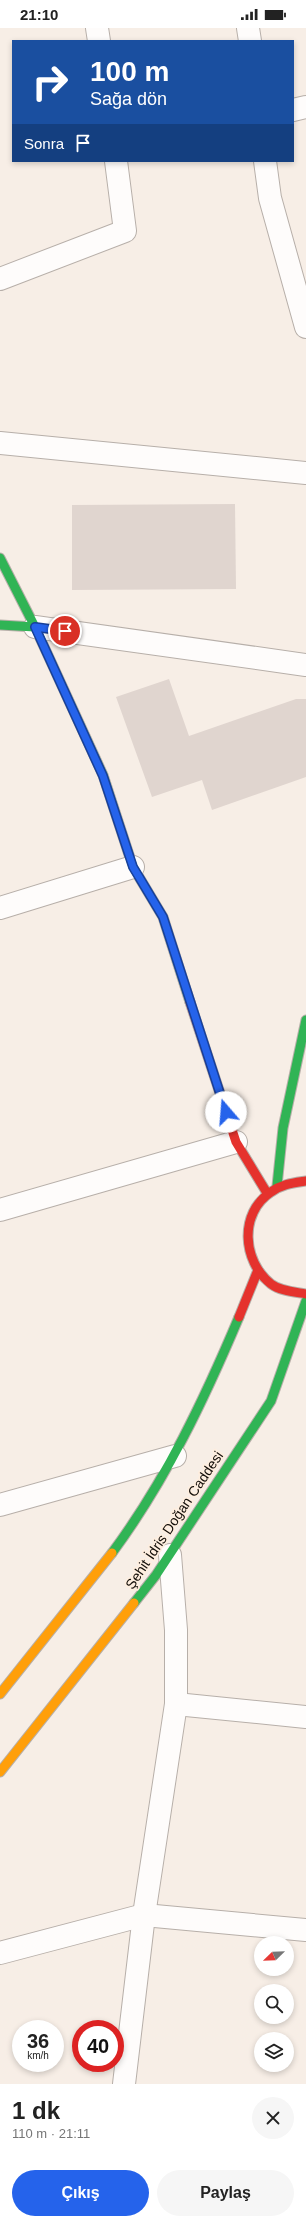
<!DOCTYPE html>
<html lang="tr">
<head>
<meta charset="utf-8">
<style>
  :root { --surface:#fff; --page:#f6f6f6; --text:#222; --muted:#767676; --accent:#2563eb }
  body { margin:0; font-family:Helvetica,sans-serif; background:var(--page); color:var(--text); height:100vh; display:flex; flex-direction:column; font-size:15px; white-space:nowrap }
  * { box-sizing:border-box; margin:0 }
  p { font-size:13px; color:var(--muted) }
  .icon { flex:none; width:22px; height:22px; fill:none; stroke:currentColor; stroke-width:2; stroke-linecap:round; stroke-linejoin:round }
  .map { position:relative; height:2056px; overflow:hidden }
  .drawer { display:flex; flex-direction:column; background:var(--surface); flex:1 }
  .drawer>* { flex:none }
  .top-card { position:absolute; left:12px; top:12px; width:282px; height:122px; border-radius:0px; box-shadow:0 2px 6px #0003; background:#1a4fa0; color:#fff; overflow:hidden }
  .needle { width:26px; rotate:247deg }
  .controls { position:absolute; left:254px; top:1908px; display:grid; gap:8px }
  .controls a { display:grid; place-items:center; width:40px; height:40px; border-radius:50%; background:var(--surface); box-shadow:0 2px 6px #0003; font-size:20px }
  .speed { position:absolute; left:12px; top:1992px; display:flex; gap:8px; font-size:20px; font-weight:700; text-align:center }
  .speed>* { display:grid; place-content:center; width:52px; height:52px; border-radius:50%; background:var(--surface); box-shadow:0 2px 6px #0003; line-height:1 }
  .speed small { font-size:10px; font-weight:400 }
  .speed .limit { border:6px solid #d22; background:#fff; color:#111 }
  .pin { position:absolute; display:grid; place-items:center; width:34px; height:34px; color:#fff; margin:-17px; border:2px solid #fff; border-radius:50%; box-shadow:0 1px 4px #0007 }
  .me { position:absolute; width:44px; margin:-22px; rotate:342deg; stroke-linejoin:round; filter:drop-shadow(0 0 3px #0008) }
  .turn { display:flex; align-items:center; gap:14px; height:84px; padding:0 12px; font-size:18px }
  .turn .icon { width:52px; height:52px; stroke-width:2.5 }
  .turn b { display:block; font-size:28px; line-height:34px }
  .then { display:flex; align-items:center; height:38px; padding:0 12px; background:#0003; gap:8px; font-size:15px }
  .round { display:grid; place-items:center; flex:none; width:42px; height:42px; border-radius:21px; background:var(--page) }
  .summary { display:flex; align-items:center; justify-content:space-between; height:68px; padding:0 12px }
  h1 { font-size:24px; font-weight:800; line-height:30px }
  .primary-button { display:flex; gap:8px; margin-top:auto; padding:8px 12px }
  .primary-button a { flex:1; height:46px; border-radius:24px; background:var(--accent); color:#fff; font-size:16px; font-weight:800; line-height:46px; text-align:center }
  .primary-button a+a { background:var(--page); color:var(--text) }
  .status { display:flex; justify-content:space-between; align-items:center; height:28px; padding:0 20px; background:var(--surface); direction:ltr }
  .status svg { height:11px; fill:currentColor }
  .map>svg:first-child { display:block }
  .building { fill:#e0d5cf }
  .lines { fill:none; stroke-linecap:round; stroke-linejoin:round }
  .street-casing { stroke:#b7afa9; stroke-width:24 }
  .fast-casing { stroke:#b7afa9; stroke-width:11 }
  .slow-casing { stroke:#b7afa9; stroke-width:11 }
  .jam-casing { stroke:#b7afa9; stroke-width:11 }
  .street { stroke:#fefcfb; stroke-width:22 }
  .fast { stroke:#30b455; stroke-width:9 }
  .slow { stroke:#ff9f0a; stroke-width:9 }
  .jam { stroke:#e5322d; stroke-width:9 }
  .route-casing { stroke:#184099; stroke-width:10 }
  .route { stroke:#2563eb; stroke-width:7 }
  .labels { text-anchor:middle; stroke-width:3.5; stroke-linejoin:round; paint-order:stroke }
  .street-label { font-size:14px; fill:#130e09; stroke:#feeedf }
</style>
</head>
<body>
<div class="status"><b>21:10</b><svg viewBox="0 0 49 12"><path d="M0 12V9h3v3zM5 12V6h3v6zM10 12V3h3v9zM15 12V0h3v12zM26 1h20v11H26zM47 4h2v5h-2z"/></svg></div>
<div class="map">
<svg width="306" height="2056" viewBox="0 0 306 2056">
  <rect width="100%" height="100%" fill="#f7eee6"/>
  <g class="building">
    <polygon points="235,476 236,561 72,562 72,477"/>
    <polygon points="169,651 189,708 296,671 306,671 306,749 212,782 202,752 152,769 116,669"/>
  </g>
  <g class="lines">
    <defs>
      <g id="street">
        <polyline points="97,0 99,13"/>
        <polyline points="248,0 250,13"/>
        <polyline points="293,82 306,79"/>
        <polyline points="265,133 270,170 306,299"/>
        <polyline points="0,251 125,203 116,133"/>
        <polyline points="0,415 306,445"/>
        <polyline points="35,599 306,637"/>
        <polyline points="0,880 133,839"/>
        <polyline points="0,1182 236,1114"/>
        <polyline points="0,1477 175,1428"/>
        <polyline points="176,1676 306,1689"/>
        <polyline points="0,1925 144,1887 306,1902"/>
        <polyline points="124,2056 144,1887 176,1676 176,1602 170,1527"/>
      </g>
      <g id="fast">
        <polyline points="0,530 35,599 103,747 133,839 163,889 190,974"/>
        <polyline points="0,597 35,599"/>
        <polyline points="277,1158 283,1100 306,992"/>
        <path d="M112,1525c54,-73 92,-153 127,-236"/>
        <polyline points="134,1575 156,1547 271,1373 306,1273"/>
      </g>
      <g id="slow">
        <polyline points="0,1666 112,1525"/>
        <polyline points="0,1744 134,1575"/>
      </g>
      <g id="jam">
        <polyline points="190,974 236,1114 267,1165"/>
        <path d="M306,1153c-13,2 -24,3 -35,11 -32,21 -29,69 0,92 9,7 24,8 35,10"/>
        <polyline points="239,1289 258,1242"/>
      </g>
    </defs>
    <use href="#street" class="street-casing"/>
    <use href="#fast" class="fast-casing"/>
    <use href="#slow" class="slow-casing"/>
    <use href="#jam" class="jam-casing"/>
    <use href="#street" class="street"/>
    <use href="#fast" class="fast"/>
    <use href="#slow" class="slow"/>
    <use href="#jam" class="jam"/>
  </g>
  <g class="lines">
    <defs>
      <polyline id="route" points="65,603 35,599 103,748 133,839 163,889 226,1084"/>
    </defs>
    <use href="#route" class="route-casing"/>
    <use href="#route" class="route"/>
  </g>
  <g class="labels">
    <g class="street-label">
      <text transform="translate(174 1492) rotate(-56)" y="5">Şehit İdris Doğan Caddesi</text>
    </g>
  </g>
</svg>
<div class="controls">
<a><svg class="needle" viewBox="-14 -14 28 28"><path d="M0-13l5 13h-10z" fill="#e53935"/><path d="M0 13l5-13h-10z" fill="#767676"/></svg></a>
<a><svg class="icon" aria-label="search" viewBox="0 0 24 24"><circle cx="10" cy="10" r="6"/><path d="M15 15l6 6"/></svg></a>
<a><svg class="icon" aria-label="layers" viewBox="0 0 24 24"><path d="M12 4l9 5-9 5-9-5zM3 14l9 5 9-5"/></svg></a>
</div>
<div class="speed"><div>36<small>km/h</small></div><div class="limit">40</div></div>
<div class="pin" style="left:65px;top:603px;background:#d93025"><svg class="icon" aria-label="arrive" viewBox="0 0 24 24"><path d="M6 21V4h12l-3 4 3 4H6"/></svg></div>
<svg class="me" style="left:226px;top:1084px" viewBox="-20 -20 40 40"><circle r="19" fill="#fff"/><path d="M0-13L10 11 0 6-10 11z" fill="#2563eb"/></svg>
<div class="top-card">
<div class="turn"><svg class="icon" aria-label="right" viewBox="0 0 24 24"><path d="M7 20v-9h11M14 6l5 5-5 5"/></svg><div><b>100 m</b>Sağa dön</div></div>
<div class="then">Sonra<svg class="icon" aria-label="arrive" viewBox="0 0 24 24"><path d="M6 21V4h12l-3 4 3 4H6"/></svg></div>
</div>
</div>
<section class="drawer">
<div class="summary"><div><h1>1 dk</h1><p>110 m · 21:11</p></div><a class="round"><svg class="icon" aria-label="close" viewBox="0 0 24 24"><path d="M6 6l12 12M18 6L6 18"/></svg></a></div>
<div class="primary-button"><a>Çıkış</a><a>Paylaş</a></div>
</section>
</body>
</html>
